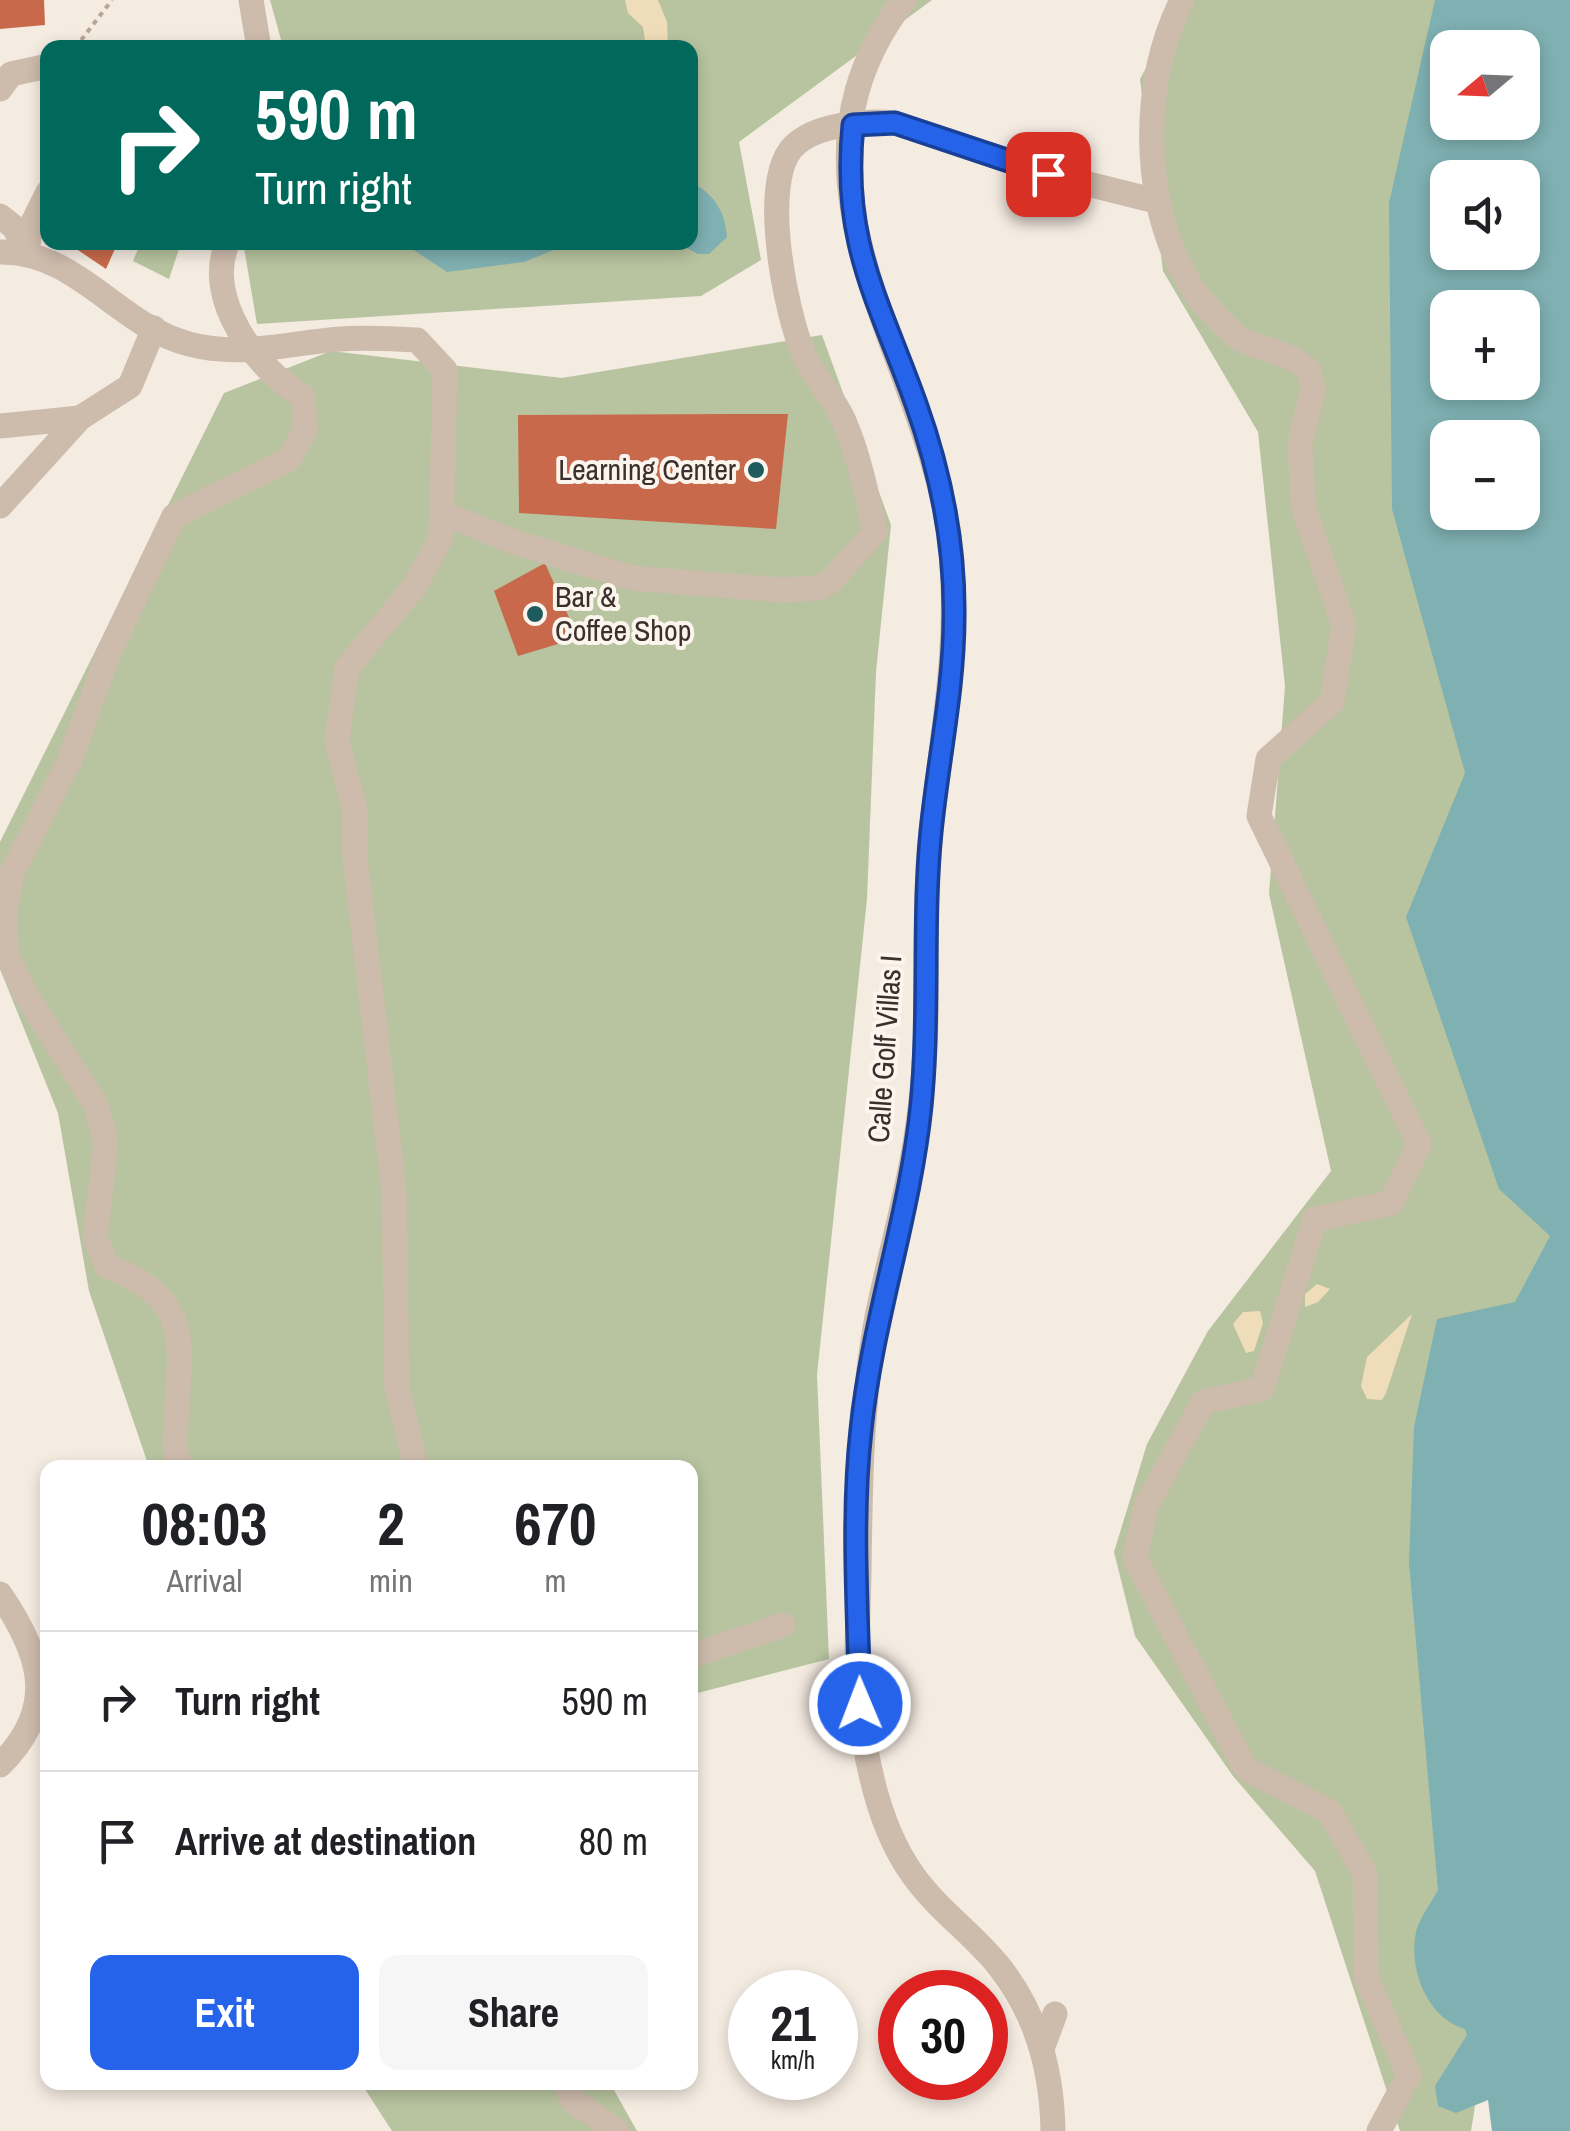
<!DOCTYPE html>
<html lang="en">
<head>
<meta charset="utf-8">
<style>
  :root { --surface:#fff; --page:#f6f6f6; --text:#202124; --muted:#757577; --line:#e0e0e0; --accent:#2563eb }
  body { margin:0; font-family:"Archivo Narrow",sans-serif; background:var(--page); color:var(--text); height:100vh; display:flex; flex-direction:column; font-size:38px; white-space:nowrap }
  * { box-sizing:border-box; margin:0 }
  p { font-size:32px; color:var(--muted) }
  .icon { flex:none; width:55px; height:55px; fill:none; stroke:currentColor; stroke-width:2; stroke-linecap:round; stroke-linejoin:round }
  .map { position:relative; flex:1; overflow:hidden }
  .sheet { position:absolute; left:40px; top:1460px; width:658px; height:630px; display:flex; flex-direction:column; background:var(--surface); border-radius:20px; box-shadow:0 5px 15px #0003 }
  .sheet>* { flex:none }
  .top-card { position:absolute; left:40px; top:40px; width:658px; height:210px; border-radius:20px; box-shadow:0 5px 15px #0003; background:#00695c; color:#fff; overflow:hidden }
  .needle { width:65px; rotate:251deg }
  .fabs { position:absolute; left:1430px; top:30px; display:grid; gap:20px }
  .fabs a { display:grid; place-items:center; width:110px; height:110px; border-radius:20px; background:var(--surface); box-shadow:0 5px 15px #0003; font-size:50px }
  .speed { position:absolute; left:728px; top:1970px; display:flex; gap:20px; font-size:50px; font-weight:700; text-align:center }
  .speed>* { display:grid; place-content:center; width:130px; height:130px; border-radius:50%; background:var(--surface); box-shadow:0 5px 15px #0003; line-height:1 }
  .speed small { font-size:25px; font-weight:400 }
  .speed .limit { border:15px solid #d22; background:#fff; color:#111 }
  .pin { position:absolute; display:grid; place-items:center; width:85px; height:85px; color:#fff; margin:-42px; border-radius:20px; box-shadow:0 5px 15px #0006 }
  .me { position:absolute; width:110px; margin:-55px; rotate:359deg; stroke-linejoin:round; filter:drop-shadow(0 0 8px #0008) }
  .turn { display:flex; align-items:center; gap:35px; height:210px; padding:0 50px; font-size:45px }
  .turn .icon { width:130px; height:130px; stroke-width:2.5 }
  .turn b { display:block; font-size:70px; line-height:85px }
  .eta { display:flex; justify-content:space-evenly; align-items:center; height:170px; text-align:center }
  .eta b { font-size:60px; font-weight:700; line-height:70px }
  .button { display:flex; gap:20px; margin-top:auto; padding:20px 50px }
  .button a { flex:1; height:115px; border-radius:20px; background:var(--accent); color:#fff; font-size:40px; font-weight:700; line-height:115px; text-align:center }
  .button a+a { background:var(--page); color:var(--text) }
  ul { padding:0; list-style:none }
  li { display:flex; align-items:center; gap:30px; height:140px; padding:0 50px; border-top:2px solid var(--line) }
  li div { flex:1 }
  li b { display:block; font-size:38px }
  li em { font-style:normal }
  .map>svg:first-child { display:block }
  .green { fill:#b8c4a0 }
  .sand { fill:#efdcb8 }
  .water { fill:#7fb0b2; fill-rule:evenodd }
  .building { fill:#c8694b }
  .lines { fill:none; stroke-linecap:round; stroke-linejoin:round }
  .path { stroke:#b9a596; stroke-width:4; stroke-dasharray:5 5; stroke-linecap:butt }
  .minor { stroke:#cdbbac; stroke-width:25 }
  .route-casing { stroke:#184099; stroke-width:25 }
  .route { stroke:#2563eb; stroke-width:18 }
  .poi-dot { fill:#1f5a5e; stroke:#fbf5ee; stroke-width:4 }
  .labels { text-anchor:middle; stroke-width:8; stroke-linejoin:round; paint-order:stroke }
  .poi-label { font-size:30px; fill:#3b302b; stroke:#fbf5ee; text-anchor:end }
  .street-label { font-size:30px; fill:#3b302b; stroke:#fbf5ee }
</style>
</head>
<body>
<div class="map">
<svg width="1570" height="2131" viewBox="0 0 1570 2131">
  <rect width="100%" height="100%" fill="#f4ebe1"/>
  <g class="green">
    <polygon points="270,0 932,0 739,142 761,260 701,296 257,324 243,242 690,242 690,48 283,47"/>
    <polygon points="1183,0 1478,0 1448,48 1448,122 1427,463 1570,1265 1490,2013 1471,2131 1400,2131 1315,1871 1233,1776 1135,1636 1114,1552 1147,1444 1208,1331 1331,1171 1269,894 1285,686 1258,432 1163,271 1140,79"/>
    <polygon points="141,242 181,243 169,279 133,261"/>
    <polygon points="822,335 891,525 876,672 867,899 817,1375 829,1659 690,1695 690,1468 149,1467 89,1291 58,1113 0,969 0,842 224,393 331,351 562,378"/>
    <polygon points="361,2083 610,2083 637,2131 392,2131"/>
  </g>
  <g class="sand">
    <polygon points="625,0 658,0 667,22 668,47 646,47 643,27 628,13"/>
    <polygon points="1317,1284 1330,1289 1318,1302 1305,1307 1305,1294"/>
    <polygon points="1260,1311 1263,1323 1254,1351 1246,1353 1233,1324 1243,1312"/>
    <polygon points="1412,1314 1386,1393 1382,1400 1367,1399 1361,1386 1367,1357"/>
  </g>
  <g class="water">
    <path d="M1435,0h135v2131h-78l-4,-31 -32,13 -18,-7 -3,-20 32,-51 -2,-6c-37,-10 -57,-59 -49,-97 4,-15 15,-29 22,-42l-29,-327 5,-136 23,-108 78,-17 35,-66 -51,-47 -93,-272 59,-144 -73,-264 -3,-306zM1448,48h74v74h-74zM1448,178h74v74h-74zM1448,308h74v74h-74zM1448,438h74v74h-74z"/>
    <path d="M690,182c24,11 35,29 37,55l-18,17h-11l-21,-11 13,-1z"/>
    <polygon points="403,243 571,243 524,262 447,272"/>
  </g>
  <g class="building">
    <polygon points="0,0 44,0 45,25 0,29"/>
    <polygon points="66,242 118,242 106,269"/>
    <polygon points="730,414 788,414 776,529 519,513 518,415"/>
    <polygon points="545,563 578,638 518,656 494,591"/>
  </g>
  <g class="lines">
    <polyline class="path" points="75,48 112,0"/>
    <g class="minor">
      <polyline points="251,0 259,48"/>
      <path d="M904,0c-142,183 30,363 47,552 9,95 -9,184 -20,278 -10,93 1,186 -11,279 -8,70 -29,139 -43,208 -16,85 -17,169 -18,256 -1,43 -4,90 1,134 6,57 19,121 53,168 24,34 59,58 85,90 38,47 54,106 55,166"/>
      <path d="M1182,0c-42,85 -41,201 7,283 10,18 31,37 46,52 13,13 50,13 74,36l4,19 -13,53 3,63 41,119 -12,77 -64,57 -9,57 160,328 -28,59 -76,16 -53,170 -59,13 -57,104 -11,52 110,210 85,44 35,62 1,103 43,98 -30,56"/>
      <polyline points="0,89 11,74 48,66"/>
      <polyline points="0,216 14,227 27,251"/>
      <polyline points="27,251 31,226 48,192"/>
      <path d="M0,252c78,-1 118,74 189,92 52,14 99,-1 151,-5 25,-2 51,0 77,1l28,30 -4,168 -27,49 -67,81 -10,72 18,70v47l39,335 3,195 19,81"/>
      <polyline points="0,426 80,418"/>
      <polyline points="0,506 80,418 130,386 154,328"/>
      <path d="M442,513l75,30 115,35 150,12 37,-2 13,-8 43,-48c-8,-36 -16,-77 -31,-111 -10,-23 -29,-42 -40,-66 -18,-41 -45,-172 -11,-208 22,-23 73,-27 102,-24l153,51 108,27"/>
      <path d="M182,1468c-9,-13 -7,-31 -6,-46 4,-80 18,-123 -69,-156l-12,-28 11,-96 -9,-35 -73,-116 -18,-39 -1,-42 7,-37 58,-113 39,-108 65,-136 115,-57 16,-29 -2,-34c-45,-25 -101,-98 -75,-154"/>
      <path d="M0,1594c42,61 58,114 0,171"/>
      <polyline points="690,1656 783,1625"/>
      <polyline points="1042,2049 1055,2014"/>
      <polyline points="565,2082 572,2100 617,2131"/>
    </g>
  </g>
  <g class="lines">
    <defs>
      <path id="route" d="M860,1704c-2,-90 -9,-185 1,-274 11,-109 49,-215 60,-324 9,-91 1,-183 10,-274 7,-72 23,-142 23,-215 1,-72 -14,-146 -38,-213 -37,-104 -75,-161 -63,-279l42,-2 153,51"/>
    </defs>
    <use href="#route" class="route-casing"/>
    <use href="#route" class="route"/>
  </g>
  <g class="poi-dot">
    <circle cx="756" cy="470" r="10"/>
    <circle cx="535" cy="614" r="10"/>
  </g>
  <g class="labels">
    <g class="poi-label">
      <text x="736" y="480">Learning Center</text>
      <text x="555" y="607" text-anchor="start">Bar &amp;<tspan x="555" dy="34">Coffee Shop</tspan></text>
    </g>
    <g class="street-label">
      <text transform="translate(885 1049) rotate(-86)" y="10">Calle Golf Villas I</text>
    </g>
  </g>
</svg>
<div class="fabs">
<a><svg class="needle" viewBox="-14 -14 28 28"><path d="M0-13l5 13h-10z" fill="#e53935"/><path d="M0 13l5-13h-10z" fill="#757577"/></svg></a>
<a><svg class="icon" aria-label="sound" viewBox="0 0 24 24"><path d="M4 9h4l5-4v14l-5-4H4zM17 9q2 3 0 6"/></svg></a>
<a>+</a>
<a>−</a>
</div>
<div class="speed"><div>21<small>km/h</small></div><div class="limit">30</div></div>
<div class="pin" style="left:1048px;top:174px;background:#d93025"><svg class="icon" aria-label="arrive" viewBox="0 0 24 24"><path d="M6 21V4h12l-3 4 3 4H6"/></svg></div>
<svg class="me" style="left:860px;top:1704px" viewBox="-20 -20 40 40"><circle r="17" fill="#2563eb" stroke="#fff" stroke-width="3"/><path d="M0-11L8 9 0 5-8 9z" fill="#fff"/></svg>
<div class="top-card">
<div class="turn"><svg class="icon" aria-label="right" viewBox="0 0 24 24"><path d="M7 20v-9h11M14 6l5 5-5 5"/></svg><div><b>590 m</b>Turn right</div></div>
</div>
<section class="sheet">
<div class="eta">
<div><b>08:03</b><p>Arrival</p></div>
<div><b>2</b><p>min</p></div>
<div><b>670</b><p>m</p></div>
</div>
<ul>
<li><svg class="icon" aria-label="right" viewBox="0 0 24 24"><path d="M7 20v-9h11M14 6l5 5-5 5"/></svg><div><b>Turn right</b></div><em>590 m</em></li>
<li><svg class="icon" aria-label="arrive" viewBox="0 0 24 24"><path d="M6 21V4h12l-3 4 3 4H6"/></svg><div><b>Arrive at destination</b></div><em>80 m</em></li>
</ul>
<div class="button"><a>Exit</a><a>Share</a></div>
</section>
</div>
</body>
</html>
